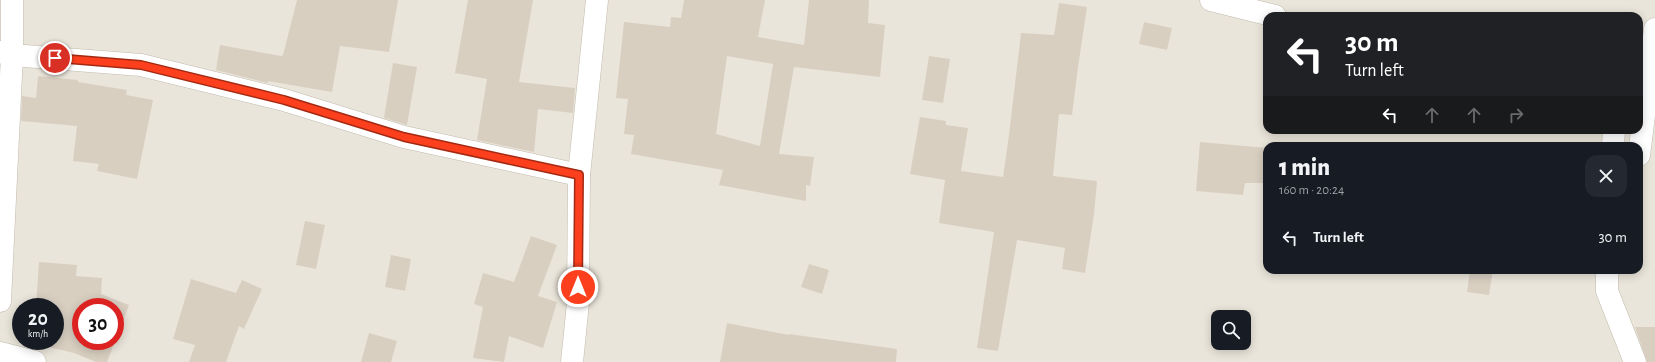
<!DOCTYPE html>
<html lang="en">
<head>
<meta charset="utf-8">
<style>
  :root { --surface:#171b24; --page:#242831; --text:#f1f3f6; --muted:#9ea1a6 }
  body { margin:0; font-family:"Alegreya Sans",sans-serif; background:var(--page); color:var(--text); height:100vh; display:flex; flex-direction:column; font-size:15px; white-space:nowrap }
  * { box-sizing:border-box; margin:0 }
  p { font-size:13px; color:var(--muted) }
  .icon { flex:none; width:22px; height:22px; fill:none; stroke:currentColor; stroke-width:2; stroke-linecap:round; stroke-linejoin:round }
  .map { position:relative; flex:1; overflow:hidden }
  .sheet { position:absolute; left:1263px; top:142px; width:380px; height:132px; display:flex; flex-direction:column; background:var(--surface); border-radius:12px; box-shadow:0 2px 10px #0003 }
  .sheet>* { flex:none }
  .top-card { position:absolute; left:1263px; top:12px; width:380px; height:122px; border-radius:12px; box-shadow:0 2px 10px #0003; background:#202124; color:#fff; overflow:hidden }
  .controls { position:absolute; left:1211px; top:310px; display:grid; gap:8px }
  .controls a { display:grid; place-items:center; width:40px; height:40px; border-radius:8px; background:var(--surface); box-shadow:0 2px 10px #0003; font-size:20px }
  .speed { position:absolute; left:12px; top:298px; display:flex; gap:8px; font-size:20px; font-weight:700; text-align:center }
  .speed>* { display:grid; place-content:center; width:52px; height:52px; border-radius:50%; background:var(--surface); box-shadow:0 2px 10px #0003; line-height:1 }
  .speed small { font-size:10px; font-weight:400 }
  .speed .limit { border:6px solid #d22; background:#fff; color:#111 }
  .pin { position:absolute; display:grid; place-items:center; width:34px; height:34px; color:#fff; margin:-17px; border:2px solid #fff; border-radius:50%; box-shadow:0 1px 4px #0007 }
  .me { position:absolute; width:44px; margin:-22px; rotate:0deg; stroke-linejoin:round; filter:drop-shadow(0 0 3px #0008) }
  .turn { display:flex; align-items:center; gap:14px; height:84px; padding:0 16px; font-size:18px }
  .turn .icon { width:52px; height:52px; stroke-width:2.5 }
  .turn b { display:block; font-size:28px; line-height:34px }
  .lanes { display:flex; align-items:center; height:38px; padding:0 16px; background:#0003; justify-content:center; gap:20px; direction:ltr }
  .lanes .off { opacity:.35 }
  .round { display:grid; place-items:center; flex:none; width:42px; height:42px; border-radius:12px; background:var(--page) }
  .head { display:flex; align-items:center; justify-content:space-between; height:68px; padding:0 16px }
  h1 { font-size:24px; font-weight:800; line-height:30px }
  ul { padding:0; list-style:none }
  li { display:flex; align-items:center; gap:12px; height:56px; padding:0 16px }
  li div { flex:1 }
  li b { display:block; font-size:15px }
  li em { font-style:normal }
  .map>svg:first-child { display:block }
  .residential { fill:#eae5da; fill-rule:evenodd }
  .building { fill:#d8cfc1; fill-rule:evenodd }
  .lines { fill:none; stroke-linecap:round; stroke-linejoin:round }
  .minor-casing { stroke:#c2bbae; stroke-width:23 }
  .minor { stroke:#fff; stroke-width:22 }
  .route-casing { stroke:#a42913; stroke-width:10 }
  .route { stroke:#fc3f1d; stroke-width:7 }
</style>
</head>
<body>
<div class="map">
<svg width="1655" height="362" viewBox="0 0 1655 362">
  <rect width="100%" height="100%" fill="#f6f3ec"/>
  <path class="residential" d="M0,0h1655v362h-1655zM1267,16h372v114h-372zM1267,146h372v124h-372zM21,307h34v34h-34zM81,307h34v34h-34zM1218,317h26v26h-26z"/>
  <g class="building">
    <polygon points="297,0 398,0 389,52 340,46 332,92 268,81 268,83 216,70 220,45 281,56 283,55"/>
    <polygon points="468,0 533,0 519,82 575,88 573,113 538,109 534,152 477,140 487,79 455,73"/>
    <path d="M684,0h81l-7,37 46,8 5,-45h60l-1,23 17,2 -5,52 -86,-10 -15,87 35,3 -4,29 -4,-1v16l-87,-16 4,-15 -92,-16 3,-19 -10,-1 4,-35 -12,-1 8,-76 46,5 1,-10 10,1zM727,56l46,8 -13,82 -44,-12z"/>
    <polygon points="1059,3 1087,7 1078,67 1072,115 1059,114 1053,176 1097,181 1094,214 1085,273 1062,269 1065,248 1017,240 998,351 977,348 994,232 939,223 945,180 910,174 920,117 946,121 946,125 968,128 961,171 1003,177 1009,135 1021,33 1054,35"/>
    <polygon points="1144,22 1172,28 1167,50 1139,44"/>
    <polygon points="929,56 950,59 943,103 922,100"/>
    <polygon points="393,63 417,67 407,125 384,118"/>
    <polygon points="38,76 78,80 78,82 127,90 126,95 153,100 137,179 97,171 99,164 73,161 77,126 21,121 22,96 36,98"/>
    <polygon points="1200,142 1267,148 1267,183 1245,183 1243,195 1196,191"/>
    <polygon points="305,221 325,225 316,269 296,265"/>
    <polygon points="531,236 557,245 538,296 557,302 543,348 509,336 504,362 473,358 483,307 474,304 483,273 514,282"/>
    <polygon points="391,255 411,259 405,291 385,287"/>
    <path d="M39,262l38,3 -1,11 26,2 -1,16 28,11 -22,57h-11l-22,-9 -38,-9 1,-3h18v-34h-19zM81,307h34v34h-34z"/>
    <polygon points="809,264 829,270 822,294 801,287"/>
    <polygon points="1470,270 1493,270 1489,295 1467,292"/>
    <polygon points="191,279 236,293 242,280 262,289 244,329 239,326 226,362 189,362 195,345 173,339"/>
    <polygon points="727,323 789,335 789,334 897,349 896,362 720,362"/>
    <polygon points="1635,327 1655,327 1655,362 1647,362"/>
    <polygon points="369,333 397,341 391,362 361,362"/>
  </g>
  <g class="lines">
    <defs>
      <g id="minor">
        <polyline points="1211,0 1275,16"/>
        <polyline points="0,52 12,55 141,65 284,100 404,137 579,175"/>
        <polyline points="1613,146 1614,130"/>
        <polyline points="1639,155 1655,29"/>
        <polyline points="1607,270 1607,291 1635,362"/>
        <polyline points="0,301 12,55 12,0"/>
        <polyline points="0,353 35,362"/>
        <polyline points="572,362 578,303 579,175 597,0"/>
      </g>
    </defs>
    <use href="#minor" class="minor-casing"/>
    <use href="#minor" class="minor"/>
  </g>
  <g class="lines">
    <defs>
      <polyline id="route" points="55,58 141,65 284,100 404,137 579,175 578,287"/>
    </defs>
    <use href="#route" class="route-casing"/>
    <use href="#route" class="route"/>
  </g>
</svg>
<div class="controls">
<a><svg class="icon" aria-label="search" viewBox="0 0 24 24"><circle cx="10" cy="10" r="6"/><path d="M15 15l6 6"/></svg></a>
</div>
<div class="speed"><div>20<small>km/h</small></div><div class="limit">30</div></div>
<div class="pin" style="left:55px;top:58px;background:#d93025"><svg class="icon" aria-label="arrive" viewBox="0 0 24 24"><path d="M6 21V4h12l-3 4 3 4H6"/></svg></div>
<svg class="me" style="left:578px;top:287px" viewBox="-20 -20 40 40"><circle r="17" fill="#fc3f1d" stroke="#fff" stroke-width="3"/><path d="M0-11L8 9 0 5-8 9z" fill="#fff"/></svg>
<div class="top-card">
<div class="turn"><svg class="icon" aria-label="left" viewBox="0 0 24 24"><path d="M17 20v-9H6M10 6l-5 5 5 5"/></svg><div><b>30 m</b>Turn left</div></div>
<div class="lanes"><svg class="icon" aria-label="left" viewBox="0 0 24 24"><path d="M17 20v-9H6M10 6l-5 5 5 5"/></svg><svg class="icon off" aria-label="ahead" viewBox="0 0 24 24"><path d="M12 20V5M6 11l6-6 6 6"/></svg><svg class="icon off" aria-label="ahead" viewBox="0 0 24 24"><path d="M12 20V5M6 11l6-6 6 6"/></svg><svg class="icon off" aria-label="right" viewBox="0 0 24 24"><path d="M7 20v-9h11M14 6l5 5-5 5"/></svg></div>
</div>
<section class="sheet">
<div class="head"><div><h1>1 min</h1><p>160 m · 20:24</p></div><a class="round"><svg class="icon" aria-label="close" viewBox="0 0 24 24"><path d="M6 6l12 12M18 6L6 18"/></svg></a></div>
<ul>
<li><svg class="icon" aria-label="left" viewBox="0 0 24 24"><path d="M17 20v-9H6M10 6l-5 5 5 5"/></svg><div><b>Turn left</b></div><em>30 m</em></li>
</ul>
</section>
</div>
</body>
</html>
